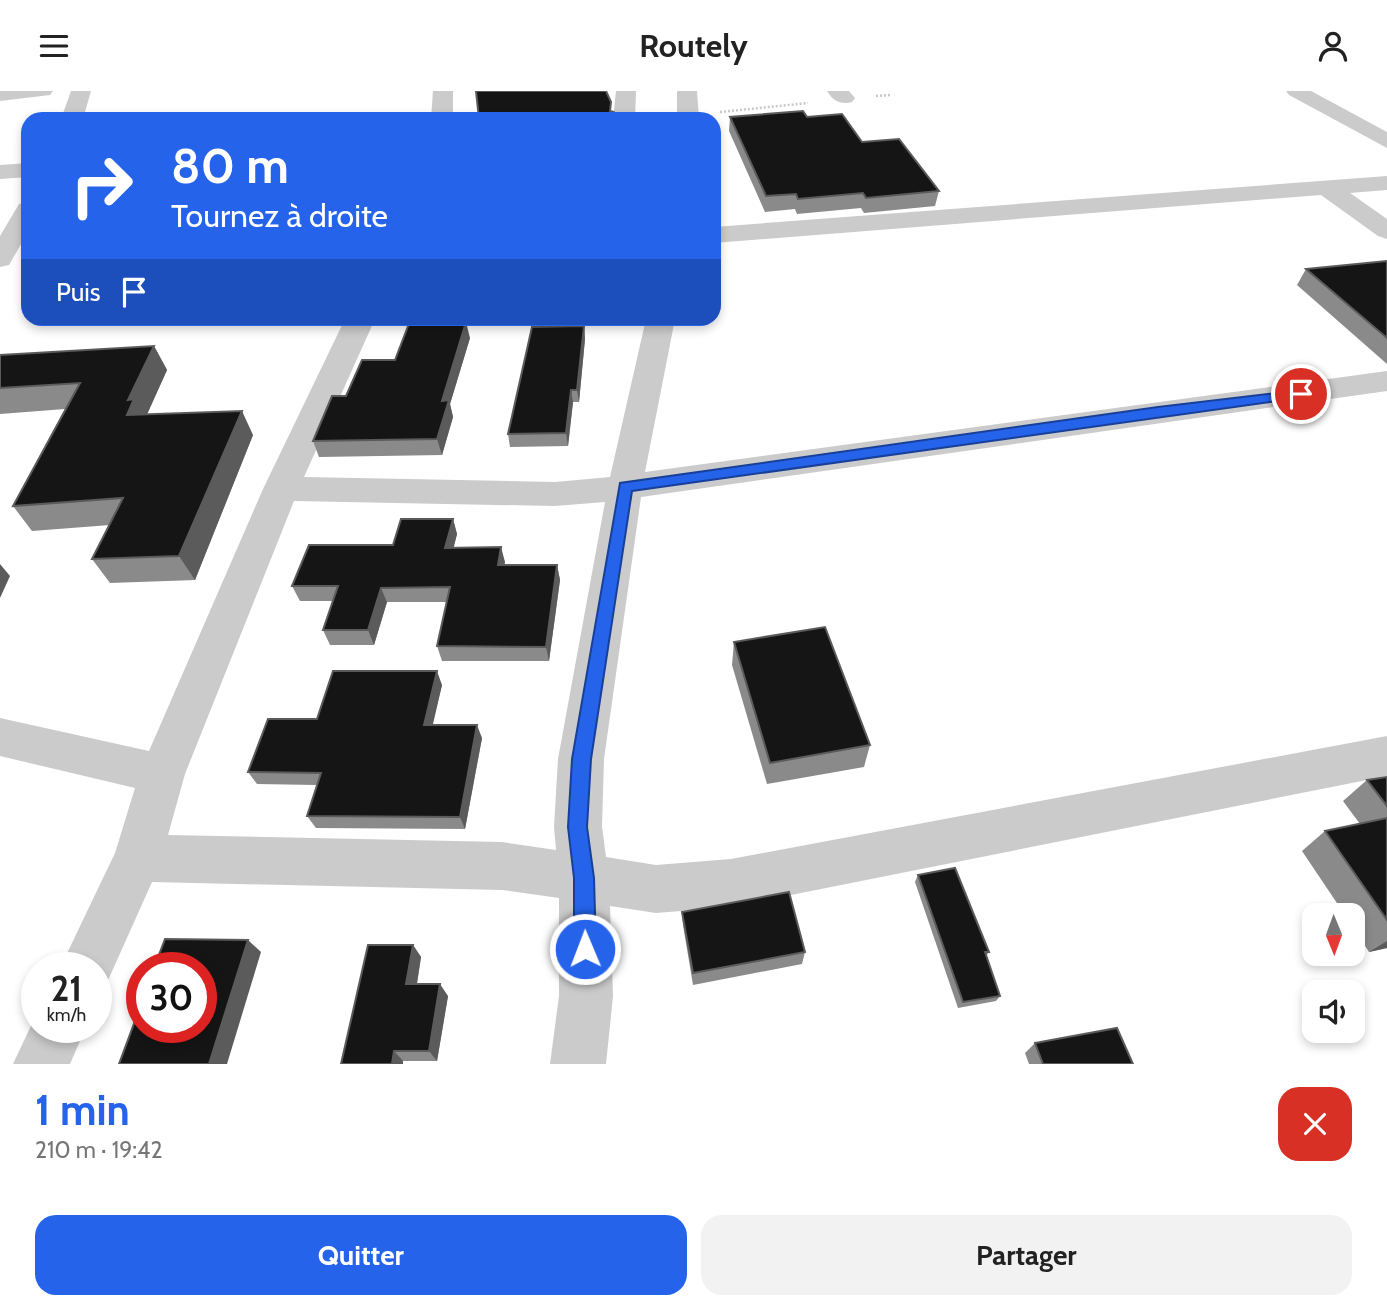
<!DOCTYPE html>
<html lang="fr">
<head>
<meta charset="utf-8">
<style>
  :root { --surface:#fff; --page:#f2f2f2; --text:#222; --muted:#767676; --accent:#2563eb }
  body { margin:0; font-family:Cabin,sans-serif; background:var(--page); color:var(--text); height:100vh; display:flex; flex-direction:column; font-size:26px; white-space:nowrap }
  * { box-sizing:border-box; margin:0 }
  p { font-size:23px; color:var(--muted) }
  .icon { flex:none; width:38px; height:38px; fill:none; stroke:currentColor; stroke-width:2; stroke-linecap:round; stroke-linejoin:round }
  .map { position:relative; height:973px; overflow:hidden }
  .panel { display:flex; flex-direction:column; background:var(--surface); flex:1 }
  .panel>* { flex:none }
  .banner { position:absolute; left:21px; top:21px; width:700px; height:214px; border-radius:21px; box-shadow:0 4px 10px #0003; background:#2563eb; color:#fff; overflow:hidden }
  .needle { width:46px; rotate:179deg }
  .fabs { position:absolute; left:1302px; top:812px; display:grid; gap:14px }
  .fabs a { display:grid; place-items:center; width:63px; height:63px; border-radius:14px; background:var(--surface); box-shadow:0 4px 10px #0003; font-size:35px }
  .speed { position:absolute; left:21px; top:861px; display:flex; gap:14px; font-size:35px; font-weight:700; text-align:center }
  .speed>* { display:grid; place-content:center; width:91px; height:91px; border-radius:50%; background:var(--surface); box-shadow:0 4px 10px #0003; line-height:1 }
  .speed small { font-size:18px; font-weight:400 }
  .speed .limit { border:10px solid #d22; background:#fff; color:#111 }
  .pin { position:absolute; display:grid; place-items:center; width:60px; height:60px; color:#fff; margin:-30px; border:4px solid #fff; border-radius:50%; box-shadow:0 2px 7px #0007 }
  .me { position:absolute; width:77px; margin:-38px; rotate:359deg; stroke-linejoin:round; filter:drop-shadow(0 0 5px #0008) }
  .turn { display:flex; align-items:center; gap:24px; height:147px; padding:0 35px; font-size:32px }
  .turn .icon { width:91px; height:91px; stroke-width:2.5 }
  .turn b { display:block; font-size:49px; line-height:60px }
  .then { display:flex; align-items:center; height:66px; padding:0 35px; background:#0003; gap:14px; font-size:26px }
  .round { display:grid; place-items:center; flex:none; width:74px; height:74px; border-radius:21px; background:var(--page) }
  .summary { display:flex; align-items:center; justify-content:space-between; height:119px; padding:0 35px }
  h1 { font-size:42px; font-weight:700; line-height:52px; color:var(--accent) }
  .button { display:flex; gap:14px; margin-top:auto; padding:14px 35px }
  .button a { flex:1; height:80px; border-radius:21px; background:var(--accent); color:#fff; font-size:28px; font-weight:700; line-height:80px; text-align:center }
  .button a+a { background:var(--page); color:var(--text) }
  header { display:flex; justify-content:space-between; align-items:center; height:91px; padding:0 35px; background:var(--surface); font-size:32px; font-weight:700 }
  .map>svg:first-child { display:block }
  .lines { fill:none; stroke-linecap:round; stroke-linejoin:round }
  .path { stroke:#c8c8c8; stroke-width:2.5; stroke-dasharray:2 2; stroke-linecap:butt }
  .minor { fill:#cbcbcb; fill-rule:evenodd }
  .wall { fill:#8a8a8a }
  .shaded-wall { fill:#5b5b5b }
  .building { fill:#151515; stroke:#5b5b5b; stroke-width:2 }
  .route { fill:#2563eb; stroke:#184099; stroke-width:2 }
</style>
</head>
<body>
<header><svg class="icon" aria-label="menu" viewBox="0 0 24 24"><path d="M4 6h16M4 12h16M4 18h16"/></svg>Routely<svg class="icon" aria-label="person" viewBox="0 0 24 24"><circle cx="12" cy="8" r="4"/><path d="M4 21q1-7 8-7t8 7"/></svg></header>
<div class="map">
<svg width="1387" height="973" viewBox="0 0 1387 973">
  <rect width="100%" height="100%" fill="#fff"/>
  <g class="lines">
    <g class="path">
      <polyline points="876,5 891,4"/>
      <polyline points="720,21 808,12"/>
    </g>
    <g class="minor">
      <polygon points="0,0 53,0 50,4 0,10"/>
      <polygon points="71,0 91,0 83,28 61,28"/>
      <polygon points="433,0 453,0 453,28 431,28"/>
      <polygon points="616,0 636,0 635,28 613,28"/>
      <polygon points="677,0 697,0 699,28 677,28"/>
      <path d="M827,0h22l6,7 -3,4c-11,3 -19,-1 -25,-11z"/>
      <polygon points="1286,0 1311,0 1387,41 1387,57 1289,4"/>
      <polygon points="28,72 28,86 0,88 0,74"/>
      <polygon points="1387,85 1387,99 1350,102 1387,128 1387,148 1378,145 1321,104 714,152 714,136"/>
      <polygon points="28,111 28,141 9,174 0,176 0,145 19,113"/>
      <path d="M345,228h30l-71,158 251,5 55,-5 36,-158h29l-30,153 742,-101v20l-746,106 -37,262 -2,68 4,30 50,8 75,-6 656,-123v40l-656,131 -75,6 -46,-7 3,90 -7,68h-56l9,-68v-98l-57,-8 -350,-8 -47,105 -9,3v-22h-36l55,-115 20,-65 -135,-32v-38l149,33 114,-262zM294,410l261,5 50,-4 -47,257 -4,68 2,23 -54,-8 -334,-7 17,-61z"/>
      <polygon points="37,922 37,936 86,936 70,973 13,973"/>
    </g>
  </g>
  <g class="wall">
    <polygon points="730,26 807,26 862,51 939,100 935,115 864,122 861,117 797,123 795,118 765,121 729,40"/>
    <polygon points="1387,170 1387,273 1297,194 1306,178"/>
    <polygon points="584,235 585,248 579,311 573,311 568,355 510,356 508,343"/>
    <polygon points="470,247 450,313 453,326 442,364 319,366 313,350 346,305 395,269"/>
    <polygon points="154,255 167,279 147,323 253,344 195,489 110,492 92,468 110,434 32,440 13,415 65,318 0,323 0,264"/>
    <polygon points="453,428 457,443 453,457 505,471 504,474 557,474 560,489 549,570 442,570 437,555 447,511 387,511 374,554 330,554 323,539 333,510 300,510 292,495 393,454"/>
    <polygon points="734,551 870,654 864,676 767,693 732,574"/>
    <polygon points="442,594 432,634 482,647 465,738 316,737 307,725 317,694 257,693 248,681 317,628"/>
    <polygon points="1387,686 1387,857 1369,861 1353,836 1353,824 1345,824 1302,760 1325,740 1360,733 1343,710 1367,689"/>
    <polygon points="918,784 989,861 986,865 1000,905 996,910 958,917 915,791"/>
    <polygon points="682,821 805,861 802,873 693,894 683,834"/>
    <polygon points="413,854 421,866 417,893 448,905 437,970 403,970 341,973"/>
    <polygon points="1035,952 1133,973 1029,973 1025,962"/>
  </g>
  <g class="shaded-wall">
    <polygon points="466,231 470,247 450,313 453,326 442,364 437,348 442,310"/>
    <polygon points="584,235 585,248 579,311 577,299"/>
    <polygon points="154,255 167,279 145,328 127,324 128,309"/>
    <polygon points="571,299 573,311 568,355 566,342"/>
    <polygon points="242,320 253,344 195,489 179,465"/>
    <polygon points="453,428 457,443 450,472 445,457"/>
    <polygon points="501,456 505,471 501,489 498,474"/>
    <polygon points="0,473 10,485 0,507"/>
    <polygon points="557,474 560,489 549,570 546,556"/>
    <polygon points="381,497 387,511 374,554 368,539"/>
    <polygon points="437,580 442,594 430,646 424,634"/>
    <polygon points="477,634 482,647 465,738 460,726"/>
    <polygon points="248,849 261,861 227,973 209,973"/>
    <polygon points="1387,850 1387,857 1369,861"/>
    <polygon points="413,854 421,866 415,904 406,893"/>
    <polygon points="440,893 448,905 437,970 429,960"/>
    <polygon points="394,960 403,970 403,973 392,973"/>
  </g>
  <g class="building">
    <polygon points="476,0 606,0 611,11 610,20 614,21 617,28 479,28"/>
    <polygon points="803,20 807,26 842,23 862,51 899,48 939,100 866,107 863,102 798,108 796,103 766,105 730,26"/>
    <polygon points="1387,170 1387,247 1306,178"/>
    <polygon points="410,230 466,231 442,310 449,309 437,348 313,350 332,305 346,305 362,269 395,269"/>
    <polygon points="584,235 577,299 571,299 566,342 508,343 532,236"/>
    <polygon points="154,255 128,309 134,308 127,324 242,320 179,465 92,468 123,407 13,415 80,292 0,297 0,264"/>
    <polygon points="401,428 453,428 445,457 501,456 498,474 557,474 546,556 437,555 450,496 381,497 368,539 323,539 338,495 292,495 309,454 393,454"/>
    <polygon points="825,536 870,654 770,672 734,551"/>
    <polygon points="333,580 437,580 424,634 477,634 460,726 307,725 321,682 248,681 268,628 317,628"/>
    <polygon points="1387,686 1387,715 1367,689"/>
    <polygon points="1387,727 1387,829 1325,740"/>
    <polygon points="955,777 989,861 985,861 1000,905 963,911 918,784"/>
    <polygon points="789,801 805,861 693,882 682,821"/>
    <polygon points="165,848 248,849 209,973 119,973 142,911 142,936 201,936 201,877 154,877"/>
    <polygon points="368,854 413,854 406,893 440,893 429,960 394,960 392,973 341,973"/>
    <polygon points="1117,937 1133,973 1043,973 1035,952"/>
  </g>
  <polygon class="route" points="1301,299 1306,300 1306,306 632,400 591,668 587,736 594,787 596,858 593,866 585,869 577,866 574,858 574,787 568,736 572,668 620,392 1158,316"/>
</svg>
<div class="fabs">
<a><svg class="needle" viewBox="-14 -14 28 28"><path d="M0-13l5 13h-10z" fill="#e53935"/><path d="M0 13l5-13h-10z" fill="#767676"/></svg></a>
<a><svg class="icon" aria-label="sound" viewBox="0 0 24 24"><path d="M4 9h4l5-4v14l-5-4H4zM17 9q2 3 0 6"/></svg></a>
</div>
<div class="speed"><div>21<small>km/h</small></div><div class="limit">30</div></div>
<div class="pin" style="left:1301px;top:303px;background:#d93025"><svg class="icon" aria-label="arrive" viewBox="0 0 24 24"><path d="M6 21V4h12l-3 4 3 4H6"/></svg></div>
<svg class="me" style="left:585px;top:858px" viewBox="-20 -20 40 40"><circle r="17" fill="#2563eb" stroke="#fff" stroke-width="3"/><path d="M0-11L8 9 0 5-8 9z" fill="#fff"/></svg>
<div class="banner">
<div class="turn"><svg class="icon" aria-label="right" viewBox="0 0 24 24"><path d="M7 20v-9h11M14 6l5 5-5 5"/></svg><div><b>80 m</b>Tournez à droite</div></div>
<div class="then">Puis<svg class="icon" aria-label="arrive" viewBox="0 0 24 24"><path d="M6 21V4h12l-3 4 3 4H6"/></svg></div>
</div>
</div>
<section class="panel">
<div class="summary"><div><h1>1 min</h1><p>210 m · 19:42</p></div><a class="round" style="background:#d93025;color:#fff"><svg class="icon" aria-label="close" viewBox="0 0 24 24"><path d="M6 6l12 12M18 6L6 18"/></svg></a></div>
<div class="button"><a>Quitter</a><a>Partager</a></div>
</section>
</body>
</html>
